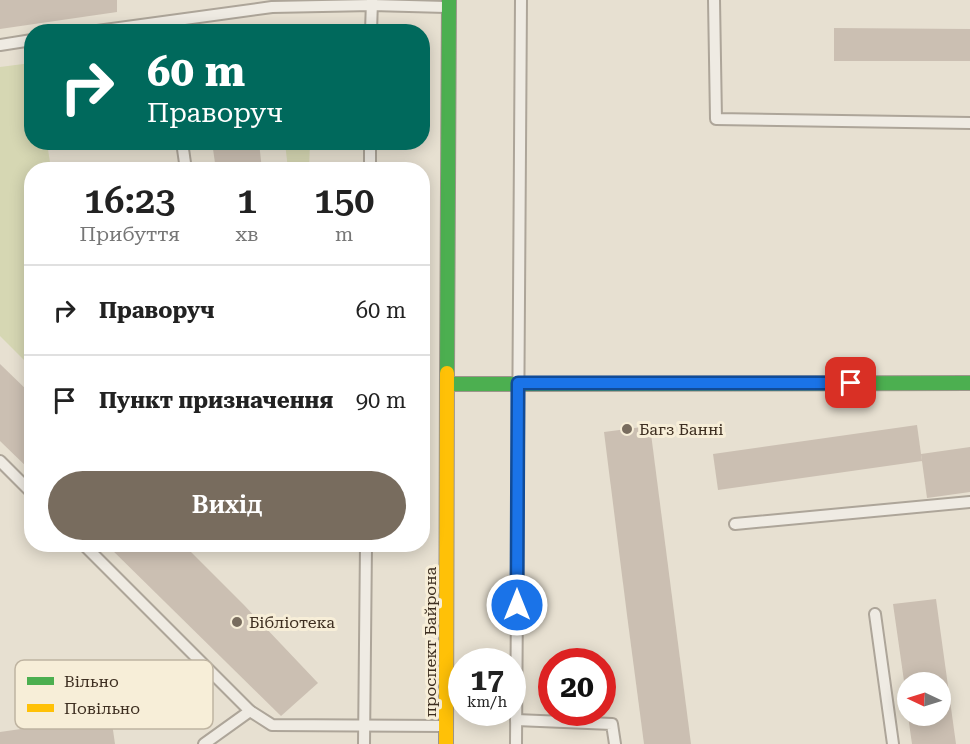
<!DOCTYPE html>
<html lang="uk">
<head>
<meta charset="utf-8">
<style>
  :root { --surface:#fff; --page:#f6f6f6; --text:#222; --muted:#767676; --line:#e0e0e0; --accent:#786c5e }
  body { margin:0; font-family:"Roboto Serif",serif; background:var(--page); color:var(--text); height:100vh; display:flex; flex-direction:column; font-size:22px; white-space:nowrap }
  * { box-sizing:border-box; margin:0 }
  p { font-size:20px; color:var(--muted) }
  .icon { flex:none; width:33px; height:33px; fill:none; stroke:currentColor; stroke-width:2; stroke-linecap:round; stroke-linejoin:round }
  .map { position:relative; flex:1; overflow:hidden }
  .details { position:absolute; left:24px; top:162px; width:406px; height:390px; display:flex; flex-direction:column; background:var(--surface); border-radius:24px; box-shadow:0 3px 15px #0003 }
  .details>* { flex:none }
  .hud { position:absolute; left:24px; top:24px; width:406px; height:126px; border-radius:24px; box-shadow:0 3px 15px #0003; background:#00695c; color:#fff; overflow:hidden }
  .needle { width:39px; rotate:274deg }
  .controls { position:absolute; left:897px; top:672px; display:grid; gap:12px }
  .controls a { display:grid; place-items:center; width:54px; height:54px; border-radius:50%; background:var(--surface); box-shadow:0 3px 15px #0003; font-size:30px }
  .speed { position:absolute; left:448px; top:648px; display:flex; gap:12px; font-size:30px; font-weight:700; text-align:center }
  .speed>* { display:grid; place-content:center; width:78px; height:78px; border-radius:50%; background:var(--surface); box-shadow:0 3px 15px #0003; line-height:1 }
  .speed small { font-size:15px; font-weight:400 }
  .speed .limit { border:9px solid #d22; background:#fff; color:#111 }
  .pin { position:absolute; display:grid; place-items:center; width:51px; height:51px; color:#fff; margin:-26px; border-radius:12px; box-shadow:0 3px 9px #0006 }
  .me { position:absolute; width:66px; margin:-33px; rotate:0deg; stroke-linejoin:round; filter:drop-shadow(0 0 4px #0008) }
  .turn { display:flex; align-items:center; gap:21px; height:126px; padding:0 24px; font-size:27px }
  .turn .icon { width:78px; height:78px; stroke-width:2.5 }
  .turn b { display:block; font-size:42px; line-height:51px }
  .eta { display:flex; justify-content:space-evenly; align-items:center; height:102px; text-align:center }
  .eta b { font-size:36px; font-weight:600; line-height:42px }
  .cta { display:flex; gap:12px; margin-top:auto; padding:12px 24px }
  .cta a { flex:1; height:69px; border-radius:36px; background:var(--accent); color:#fff; font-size:24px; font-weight:600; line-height:69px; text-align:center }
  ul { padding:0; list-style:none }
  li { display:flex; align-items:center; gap:18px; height:90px; padding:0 24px; border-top:2px solid var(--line) }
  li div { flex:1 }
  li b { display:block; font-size:22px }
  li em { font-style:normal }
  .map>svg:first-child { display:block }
  .green { fill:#d6d7b3 }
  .building { fill:#cbbfb2 }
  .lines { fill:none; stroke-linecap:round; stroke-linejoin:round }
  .lane-casing { stroke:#ada599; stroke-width:14 }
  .fast-casing { stroke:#9c958a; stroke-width:16 }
  .slow-casing { stroke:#9c958a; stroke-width:16 }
  .lane { stroke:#efebe3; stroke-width:10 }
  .fast { stroke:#4caf50; stroke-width:14 }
  .slow { stroke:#ffc107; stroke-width:14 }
  .route-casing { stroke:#114b97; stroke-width:15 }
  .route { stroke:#1a73e8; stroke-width:10 }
  .poi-dot { fill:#786c5e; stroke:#f7eed8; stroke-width:2 }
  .labels { text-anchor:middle; stroke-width:6; stroke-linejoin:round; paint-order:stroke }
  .poi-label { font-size:16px; fill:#3d2e20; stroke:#f7eed8; text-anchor:start }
  .street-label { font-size:16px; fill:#3d2e20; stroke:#f7eed8 }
  .key { fill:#f7eed8; stroke:#bfb4a1; stroke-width:1.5 }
  .key-label { font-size:16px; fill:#3d2e20 }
</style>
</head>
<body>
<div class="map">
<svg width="970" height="744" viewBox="0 0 970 744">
  <rect width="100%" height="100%" fill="#e7e0d1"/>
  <g class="green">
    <polygon points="31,63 32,142 47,143 51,169 32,170 31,367 0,336 0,67"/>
    <polygon points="285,143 310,143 309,169 288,169"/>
  </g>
  <g class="building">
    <polygon points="0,0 117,0 117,12 0,29"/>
    <polygon points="834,28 970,29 970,61 834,61"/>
    <polygon points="212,142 259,142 262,170 216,170"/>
    <polygon points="0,364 32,395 32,472 0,441"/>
    <polygon points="917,425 922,461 718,490 713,454"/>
    <polygon points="650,426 691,744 644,744 627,615 604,432"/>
    <polygon points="970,447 970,492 927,498 921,454"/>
    <polygon points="106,544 183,544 244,605 318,683 281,716"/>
    <polygon points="936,599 956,744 912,744 908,716 940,716 940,682 908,682 908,709 893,604"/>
    <polygon points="111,716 115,744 0,744 0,732"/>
  </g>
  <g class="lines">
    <defs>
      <g id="lane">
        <polyline points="714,0 716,119 970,123"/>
        <polyline points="90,32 272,7 372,5 446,7"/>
        <polyline points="371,32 372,0"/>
        <polyline points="0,45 32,40"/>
        <polyline points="182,142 186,170"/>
        <polyline points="370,170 370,142"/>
        <polyline points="0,461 32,493"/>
        <polyline points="735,524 970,502"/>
        <polyline points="83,544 250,711 272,725 443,726"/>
        <polyline points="875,614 893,744"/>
        <polyline points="516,720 612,724 615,744"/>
        <polyline points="204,744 250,711"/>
        <polyline points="364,744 366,544"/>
        <polyline points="516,744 521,0"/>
      </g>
      <g id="fast">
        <polyline points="447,373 449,0"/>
        <polyline points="449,384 970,383"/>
      </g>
      <polyline id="slow" points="446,744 447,373"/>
    </defs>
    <use href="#lane" class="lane-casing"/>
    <use href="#fast" class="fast-casing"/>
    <use href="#slow" class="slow-casing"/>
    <use href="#lane" class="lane"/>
    <use href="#fast" class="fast"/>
    <use href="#slow" class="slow"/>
  </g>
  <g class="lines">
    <defs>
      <polyline id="route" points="517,605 518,383 851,383"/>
    </defs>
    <use href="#route" class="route-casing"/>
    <use href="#route" class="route"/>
  </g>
  <g class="poi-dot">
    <circle cx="627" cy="429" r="6"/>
    <circle cx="237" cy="622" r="6"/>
  </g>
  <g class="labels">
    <g class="poi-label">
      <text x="639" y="435">Багз Банні</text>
      <text x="249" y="628">Бібліотека</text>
    </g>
    <g class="street-label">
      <text transform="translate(430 642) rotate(-90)" y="6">проспект Байрона</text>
    </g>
  </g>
  <rect x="15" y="660" width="198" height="69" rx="9" class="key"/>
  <rect x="27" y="677" width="27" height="8" fill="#4caf50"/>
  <rect x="27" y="704" width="27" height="8" fill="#ffc107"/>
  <g class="key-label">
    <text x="64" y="687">Вільно</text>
    <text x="64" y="714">Повільно</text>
  </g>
</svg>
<div class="controls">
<a><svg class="needle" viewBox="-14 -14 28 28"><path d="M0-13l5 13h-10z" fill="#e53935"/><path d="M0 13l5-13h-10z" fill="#767676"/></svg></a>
</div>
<div class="speed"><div>17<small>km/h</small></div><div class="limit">20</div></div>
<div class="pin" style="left:851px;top:383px;background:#d93025"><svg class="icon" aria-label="arrive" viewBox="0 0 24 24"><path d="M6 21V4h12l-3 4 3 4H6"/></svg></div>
<svg class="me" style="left:517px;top:605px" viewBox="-20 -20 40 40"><circle r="17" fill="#1a73e8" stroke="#fff" stroke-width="3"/><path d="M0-11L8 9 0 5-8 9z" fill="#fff"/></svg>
<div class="hud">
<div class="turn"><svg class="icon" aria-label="right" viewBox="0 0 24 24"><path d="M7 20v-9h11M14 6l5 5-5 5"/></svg><div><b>60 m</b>Праворуч</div></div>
</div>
<section class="details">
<div class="eta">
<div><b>16:23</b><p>Прибуття</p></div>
<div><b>1</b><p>хв</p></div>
<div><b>150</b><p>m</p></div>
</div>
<ul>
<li><svg class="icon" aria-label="right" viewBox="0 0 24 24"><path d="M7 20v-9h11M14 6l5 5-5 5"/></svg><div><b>Праворуч</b></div><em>60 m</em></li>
<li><svg class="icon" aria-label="arrive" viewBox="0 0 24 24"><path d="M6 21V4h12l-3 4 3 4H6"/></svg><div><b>Пункт призначення</b></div><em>90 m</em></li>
</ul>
<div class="cta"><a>Вихід</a></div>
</section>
</div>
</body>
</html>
